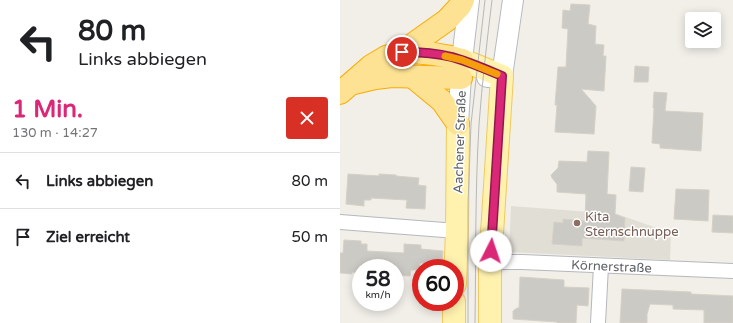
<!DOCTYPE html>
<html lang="de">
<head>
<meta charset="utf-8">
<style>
  :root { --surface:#fff; --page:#f6f6f6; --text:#202124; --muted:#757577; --line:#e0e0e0; --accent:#db2777 }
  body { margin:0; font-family:"Varela Round",sans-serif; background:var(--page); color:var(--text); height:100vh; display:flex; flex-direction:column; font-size:15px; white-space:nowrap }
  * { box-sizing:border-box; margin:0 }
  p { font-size:13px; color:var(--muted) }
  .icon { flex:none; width:22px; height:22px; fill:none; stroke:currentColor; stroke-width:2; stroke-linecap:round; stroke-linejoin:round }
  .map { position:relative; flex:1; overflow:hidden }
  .side { display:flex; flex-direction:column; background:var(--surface); width:340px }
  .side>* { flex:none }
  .hud { background:#fff; color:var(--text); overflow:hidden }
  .fabs { position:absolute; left:345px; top:12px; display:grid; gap:8px }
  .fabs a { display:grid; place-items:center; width:36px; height:36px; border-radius:4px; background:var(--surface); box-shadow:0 2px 10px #0003; font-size:20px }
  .speed { position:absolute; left:12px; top:259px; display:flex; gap:8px; font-size:20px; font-weight:700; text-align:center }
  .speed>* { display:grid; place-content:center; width:52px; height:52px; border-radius:50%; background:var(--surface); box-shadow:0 2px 10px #0003; line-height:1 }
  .speed small { font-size:10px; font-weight:400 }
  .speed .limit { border:6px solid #d22; background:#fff; color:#111 }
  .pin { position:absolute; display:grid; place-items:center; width:34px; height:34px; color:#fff; margin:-17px; border:2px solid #fff; border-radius:50%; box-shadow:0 1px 4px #0007 }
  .me { position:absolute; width:44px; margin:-22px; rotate:4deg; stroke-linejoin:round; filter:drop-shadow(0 0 3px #0008) }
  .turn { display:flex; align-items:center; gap:14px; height:84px; padding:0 12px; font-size:18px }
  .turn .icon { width:52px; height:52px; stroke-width:2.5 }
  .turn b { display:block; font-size:28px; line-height:34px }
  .round { display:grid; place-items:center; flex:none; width:42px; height:42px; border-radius:4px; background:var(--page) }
  .overview { display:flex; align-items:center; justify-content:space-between; height:68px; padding:0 12px }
  h1 { font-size:24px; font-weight:700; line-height:30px; color:var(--accent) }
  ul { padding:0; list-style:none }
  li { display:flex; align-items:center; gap:12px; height:56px; padding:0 12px; border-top:1px solid var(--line) }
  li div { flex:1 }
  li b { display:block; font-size:15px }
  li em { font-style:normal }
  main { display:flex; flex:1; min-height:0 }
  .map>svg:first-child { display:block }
  .education { fill:#e1ded6 }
  .building { fill:#cccac5; stroke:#d6d1c6 }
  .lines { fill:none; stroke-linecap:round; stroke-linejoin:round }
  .street-casing { stroke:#b5b8bc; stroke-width:16 }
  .secondary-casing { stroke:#b6babf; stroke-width:22 }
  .primary-casing { stroke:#f2c960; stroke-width:24 }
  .highway-casing { stroke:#f9ab00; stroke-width:24 }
  .street { stroke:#fff; stroke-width:14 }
  .secondary { stroke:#fff; stroke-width:20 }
  .primary { stroke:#fff2af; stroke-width:22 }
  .highway { stroke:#fde293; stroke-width:22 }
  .tram { stroke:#b6b7b8; stroke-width:1 }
  .route-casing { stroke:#8e194d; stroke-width:10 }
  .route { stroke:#db2777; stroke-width:7 }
  .slow { stroke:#f59e0b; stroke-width:7 }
  .education-dot { fill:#8d6e63; stroke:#fff; stroke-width:1.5 }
  .labels { text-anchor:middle; stroke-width:3; stroke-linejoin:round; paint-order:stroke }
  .street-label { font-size:13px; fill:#5f6368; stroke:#fff }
  .education-label { font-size:13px; fill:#785e54; stroke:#fff; text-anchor:start }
</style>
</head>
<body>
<main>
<section class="side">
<div class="hud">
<div class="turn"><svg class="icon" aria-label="left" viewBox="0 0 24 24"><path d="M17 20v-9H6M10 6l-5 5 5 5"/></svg><div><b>80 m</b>Links abbiegen</div></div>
</div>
<div class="overview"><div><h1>1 Min.</h1><p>130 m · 14:27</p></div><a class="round" style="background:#d93025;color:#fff"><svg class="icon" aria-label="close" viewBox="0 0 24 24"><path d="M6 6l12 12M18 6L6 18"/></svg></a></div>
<ul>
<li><svg class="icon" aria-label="left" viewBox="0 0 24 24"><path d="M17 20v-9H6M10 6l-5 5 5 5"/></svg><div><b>Links abbiegen</b></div><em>80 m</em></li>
<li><svg class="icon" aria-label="arrive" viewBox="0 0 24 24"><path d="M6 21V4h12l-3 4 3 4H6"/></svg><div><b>Ziel erreicht</b></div><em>50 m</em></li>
</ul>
</section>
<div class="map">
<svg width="393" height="323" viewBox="0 0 393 323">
  <rect width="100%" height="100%" fill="#f1efe8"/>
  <polygon class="education" points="171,206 277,214 331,233 330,260 169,252"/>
  <g class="building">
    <polygon points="231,4 250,5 248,24 256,26 255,44 264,45 263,56 266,56 264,91 241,89 256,106 254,134 215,132 217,105 215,105 218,67 226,67 228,29 222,28 223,10 230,11"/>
    <polygon points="295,66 309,67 308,82 294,82"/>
    <polygon points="314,92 327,93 325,111 363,113 361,151 320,148 320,144 312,143 314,108 313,108"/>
    <polygon points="248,151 269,152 267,194 276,195 275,214 285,218 284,241 242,238 242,246 212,244 214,222 223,223 223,219 245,221 246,194 217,192 217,184 212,178 211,175 218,168 219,161 247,162"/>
    <polygon points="291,167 305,168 303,192 289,191"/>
    <polygon points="8,174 39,176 39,174 56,175 56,176 79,178 78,185 86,186 85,209 66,208 67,200 31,198 31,200 24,200 24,206 6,204"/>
    <polygon points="336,189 369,190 368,221 334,219"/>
    <polygon points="373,215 393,216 393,233 372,232"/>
    <polygon points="4,240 21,241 21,244 27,244 27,251 64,253 64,244 81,245 81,249 103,251 102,264 80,263 79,270 71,270 70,276 55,275 55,268 21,268 21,273 12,272 12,274 0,273 0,253 3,253"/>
    <polygon points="180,277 224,280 224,287 249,288 248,306 237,305 236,323 217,323 217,322 173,319 173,311 177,308 179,308"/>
    <polygon points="282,289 351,292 351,294 393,296 393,323 364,323 364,310 333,309 333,305 310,304 307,314 307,323 280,323"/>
  </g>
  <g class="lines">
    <defs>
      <g id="street">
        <polyline points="0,222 117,231"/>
        <path id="s1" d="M150,265l13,-3h19l211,9"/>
        <polyline points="258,323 261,266"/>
      </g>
      <g id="secondary">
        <polyline points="147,77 162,76 173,0"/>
        <polyline points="118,124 122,60 129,0"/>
      </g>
      <g id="primary">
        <polyline points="122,60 162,76 150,265 150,323"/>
        <polyline points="115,284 117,231 118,124"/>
        <polyline points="114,323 114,302"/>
      </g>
      <g id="highway">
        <path d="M62,52c20,0 40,2 60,8"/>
        <polyline points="73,77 102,101 118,124"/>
        <polyline points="14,83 35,78 52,76 121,78"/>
        <polyline points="0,93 31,66 46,57 62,52 107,20 120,6 123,0"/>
      </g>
    </defs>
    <use href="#street" class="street-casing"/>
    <use href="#secondary" class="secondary-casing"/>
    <use href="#primary" class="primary-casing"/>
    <use href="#highway" class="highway-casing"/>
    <use href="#street" class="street"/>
    <use href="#secondary" class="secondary"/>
    <use href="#primary" class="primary"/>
    <use href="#highway" class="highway"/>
    <g class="tram">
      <polyline points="128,323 128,204 131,124 145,0"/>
      <path d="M135,323c1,-66 0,-132 4,-198 3,-42 8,-84 13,-125"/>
    </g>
  </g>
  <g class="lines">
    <defs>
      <path id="route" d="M62,52c16,0 34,1 50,5 17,5 34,12 50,19l-11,175"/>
    </defs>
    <use href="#route" class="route-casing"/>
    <use href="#route" class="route"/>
    <polyline class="slow" points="105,56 122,60 157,74"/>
  </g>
  <circle class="education-dot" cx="237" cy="223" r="4"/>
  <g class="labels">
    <g class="street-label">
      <text transform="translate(119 142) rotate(-88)" y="5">Aachener Straße</text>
      <text dy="5" stroke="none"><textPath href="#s1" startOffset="122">Körnerstraße</textPath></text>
    </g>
    <g class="education-label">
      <text x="245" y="221">Kita<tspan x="245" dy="15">Sternschnuppe</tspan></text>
    </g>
  </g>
</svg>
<div class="fabs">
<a><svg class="icon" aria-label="layers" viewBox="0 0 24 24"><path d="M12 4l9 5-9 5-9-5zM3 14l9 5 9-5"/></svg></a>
</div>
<div class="speed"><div>58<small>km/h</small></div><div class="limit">60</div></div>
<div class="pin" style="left:62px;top:52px;background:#d93025"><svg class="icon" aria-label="arrive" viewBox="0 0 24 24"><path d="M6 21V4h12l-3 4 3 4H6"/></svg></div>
<svg class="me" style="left:151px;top:251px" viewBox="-20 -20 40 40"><circle r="19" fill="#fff"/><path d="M0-13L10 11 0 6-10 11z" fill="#db2777"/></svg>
</div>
</main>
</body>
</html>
